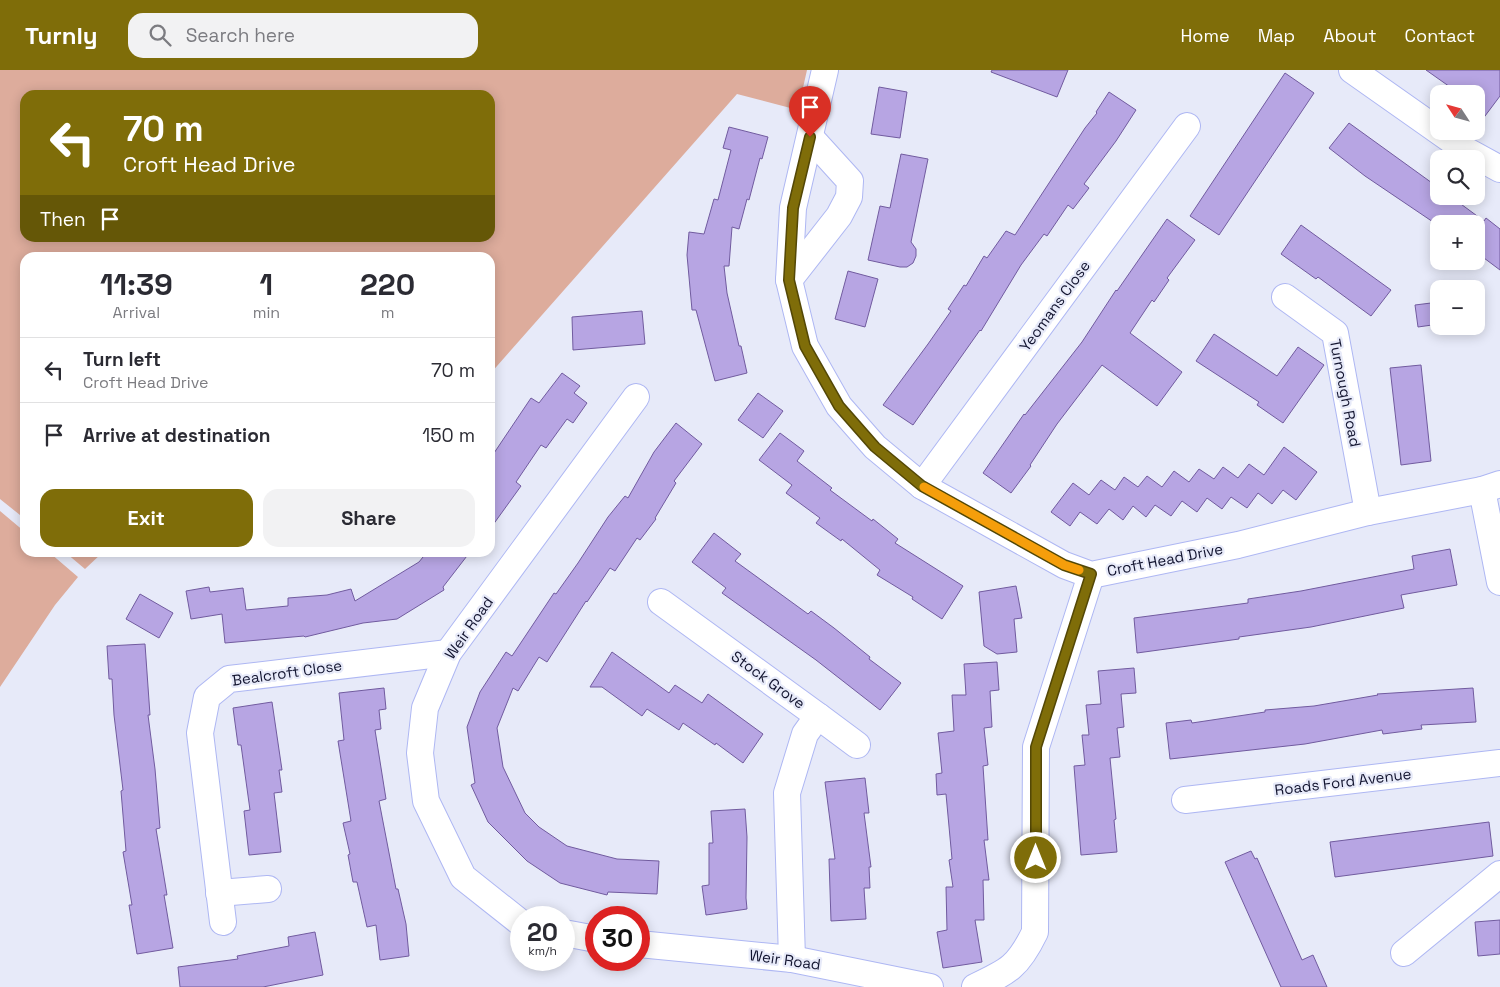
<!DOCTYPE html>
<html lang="en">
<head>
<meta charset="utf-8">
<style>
  :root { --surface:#fff; --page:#f2f2f3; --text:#2b2b33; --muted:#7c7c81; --line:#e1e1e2; --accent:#7f6d09 }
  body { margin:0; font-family:"Space Grotesk",sans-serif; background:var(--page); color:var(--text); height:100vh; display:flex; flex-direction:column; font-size:19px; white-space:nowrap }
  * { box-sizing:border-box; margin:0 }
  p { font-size:16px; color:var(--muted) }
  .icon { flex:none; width:28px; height:28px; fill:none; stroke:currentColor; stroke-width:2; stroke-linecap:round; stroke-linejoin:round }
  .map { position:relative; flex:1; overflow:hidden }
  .panel { position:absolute; left:20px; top:182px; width:475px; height:305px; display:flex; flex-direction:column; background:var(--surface); border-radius:15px; box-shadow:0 2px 12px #0003 }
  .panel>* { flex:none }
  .banner { position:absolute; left:20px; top:20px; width:475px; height:152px; border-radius:15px; box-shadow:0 2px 12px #0003; background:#7f6d09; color:#fff; overflow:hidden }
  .needle { width:32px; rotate:306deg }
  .fabs { position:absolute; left:1430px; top:15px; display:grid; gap:10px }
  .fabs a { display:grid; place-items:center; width:55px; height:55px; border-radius:10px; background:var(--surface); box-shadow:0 2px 12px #0003; font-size:25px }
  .speed { position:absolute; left:510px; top:836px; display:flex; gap:10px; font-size:25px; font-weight:700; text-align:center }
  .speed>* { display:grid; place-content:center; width:65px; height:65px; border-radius:50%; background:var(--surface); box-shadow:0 2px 12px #0003; line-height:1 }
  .speed small { font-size:12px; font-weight:400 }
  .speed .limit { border:8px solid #d22; background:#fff; color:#111 }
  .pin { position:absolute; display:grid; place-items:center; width:42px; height:42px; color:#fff; margin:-51px -21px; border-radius:50% 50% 50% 0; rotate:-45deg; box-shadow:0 0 5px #0007 }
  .pin .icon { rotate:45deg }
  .me { position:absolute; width:55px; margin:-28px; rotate:0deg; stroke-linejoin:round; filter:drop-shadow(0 0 4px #0008) }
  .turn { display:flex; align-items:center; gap:18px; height:105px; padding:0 20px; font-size:22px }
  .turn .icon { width:65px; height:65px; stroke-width:2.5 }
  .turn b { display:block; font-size:35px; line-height:42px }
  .then { display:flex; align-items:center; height:48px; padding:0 20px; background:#0003; gap:10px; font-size:19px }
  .eta { display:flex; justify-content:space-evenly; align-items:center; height:85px; text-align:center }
  .eta b { font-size:30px; font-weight:600; line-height:35px }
  .primary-button { display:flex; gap:10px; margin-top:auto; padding:10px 20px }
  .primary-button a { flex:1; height:58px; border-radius:15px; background:var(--accent); color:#fff; font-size:20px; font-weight:600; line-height:58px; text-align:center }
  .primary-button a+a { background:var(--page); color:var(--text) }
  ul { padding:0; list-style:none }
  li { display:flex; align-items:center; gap:15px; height:65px; padding:0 20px; border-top:1px solid var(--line) }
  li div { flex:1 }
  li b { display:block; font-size:19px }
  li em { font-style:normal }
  header { display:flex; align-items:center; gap:30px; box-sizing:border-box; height:70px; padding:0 25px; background:var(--accent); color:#fff }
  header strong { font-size:24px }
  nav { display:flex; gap:28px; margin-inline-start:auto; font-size:18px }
  .search { width:350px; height:45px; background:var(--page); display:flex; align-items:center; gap:12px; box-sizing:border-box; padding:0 18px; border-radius:15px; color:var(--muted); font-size:19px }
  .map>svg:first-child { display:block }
  .green { fill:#ddac9c; fill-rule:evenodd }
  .building { fill:#b7a5e3; stroke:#715b9f }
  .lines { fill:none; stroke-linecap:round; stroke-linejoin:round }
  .street-casing { stroke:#aeb7f3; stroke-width:28 }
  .street { stroke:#fff; stroke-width:26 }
  .route-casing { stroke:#534706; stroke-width:12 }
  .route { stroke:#7f6d09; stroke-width:9 }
  .slow { stroke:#f59e0b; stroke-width:9 }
  .labels { text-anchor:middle; stroke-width:4.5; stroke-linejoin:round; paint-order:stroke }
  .street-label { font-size:15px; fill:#12142f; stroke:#e7eaf9 }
</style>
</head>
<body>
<header>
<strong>Turnly</strong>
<div class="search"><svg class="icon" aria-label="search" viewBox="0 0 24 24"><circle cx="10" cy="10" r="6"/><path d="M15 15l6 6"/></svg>Search here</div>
<nav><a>Home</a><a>Map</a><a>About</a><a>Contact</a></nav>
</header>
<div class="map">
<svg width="1500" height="917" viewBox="0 0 1500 917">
  <rect width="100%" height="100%" fill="#e7eaf9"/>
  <g class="green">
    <path d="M0,0h807l-9,40 -61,-16 -247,280v-116h-465v261l-25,-20zM25,25h465v143h-465z"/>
    <polygon points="0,441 25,462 25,482 50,483 78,507 55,535 0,617"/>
    <polygon points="66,483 102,483 85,499"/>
  </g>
  <g class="building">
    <polygon points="992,0 1068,0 1057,27 991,2"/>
    <polygon points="1426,0 1500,0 1500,26 1476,58 1476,24 1460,24"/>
    <polygon points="1285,3 1314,23 1219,165 1190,146"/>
    <polygon points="879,17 907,22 900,68 871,64"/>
    <polygon points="1109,22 1136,40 1116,71 1084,114 1089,118 1073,139 1068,135 1047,166 1044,164 1021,195 981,261 980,260 913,355 883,335 928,274 951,241 948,239 964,215 966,216 984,186 987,188 1006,161 1015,165 1085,58 1097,43 1096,42"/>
    <polygon points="1349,53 1439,118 1439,126 1450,126 1484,151 1486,148 1500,159 1500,200 1476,182 1476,154 1439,154 1439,156 1365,106 1329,78"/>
    <polygon points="729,57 768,67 762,89 760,88 749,130 747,129 739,159 732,157 729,196 724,196 727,223 739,276 741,276 747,303 715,311 696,240 692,240 687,185 689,162 704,164 714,129 718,130 731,80 723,78"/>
    <polygon points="901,84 928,89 911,172 916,179 916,186 913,193 907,197 900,197 868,190 880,136 890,138"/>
    <polygon points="1167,149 1195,170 1167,208 1169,210 1154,232 1152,230 1130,263 1182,302 1157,336 1102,295 1057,354 1030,395 1031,396 1011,423 983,403 1024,344 1025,345 1082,272 1116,220 1117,221"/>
    <polygon points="1301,155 1391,220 1371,246 1318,207 1316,209 1281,184"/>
    <polygon points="848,201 878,209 865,257 835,249"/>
    <polygon points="1439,232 1439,254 1418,257 1415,235"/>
    <polygon points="642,241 645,274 573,280 572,247"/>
    <polygon points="1214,264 1277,306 1298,277 1324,295 1283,353 1257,335 1259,332 1196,291"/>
    <polygon points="1421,295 1431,391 1401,395 1390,298"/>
    <polygon points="562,303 580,316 574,323 587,333 573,353 567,349 546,378 541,375 516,412 521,416 490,459 490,389 531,328 539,333"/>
    <polygon points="758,323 783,341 763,368 738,350"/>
    <polygon points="676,353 702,374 674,411 676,413 655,448 656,449 640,470 637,468 615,501 610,498 587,532 586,531 547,592 539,587 518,621 513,618 497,658 503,697 525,743 539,757 567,776 617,789 659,791 657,824 608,822 607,825 560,813 527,791 488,752 471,715 475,713 467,657 480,622 506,582 512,586 554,523 556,524 578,493 608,447 625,426 628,428 654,382"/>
    <polygon points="780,363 804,381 797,391 832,418 830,420 872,451 873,449 898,469 895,473 963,516 942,549 912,529 913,527 877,505 880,500 842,469 841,471 816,453 820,448 786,423 792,415 759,390"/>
    <polygon points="1284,377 1317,402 1296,430 1283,420 1272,434 1258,423 1247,438 1231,427 1222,439 1207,428 1197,442 1182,431 1171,446 1155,435 1146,447 1133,436 1123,450 1109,439 1097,454 1080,442 1070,456 1051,442 1073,413 1089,425 1101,410 1115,420 1124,407 1138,417 1147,406 1162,417 1174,401 1189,412 1199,399 1214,409 1223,397 1238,408 1249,394 1264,405"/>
    <polygon points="714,463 741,484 735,491 808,544 811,541 834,558 870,587 869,589 901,613 880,640 816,590 722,523 726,518 692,492"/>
    <polygon points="1450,479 1457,515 1401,525 1404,538 1311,557 1239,567 1239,569 1137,583 1134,548 1248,533 1248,529 1301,521 1414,499 1412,486"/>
    <polygon points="427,482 470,482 443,517 444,520 397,549 363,553 305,567 304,566 225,573 222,544 191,549 186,521 209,517 210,522 243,518 246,540 288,536 288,528 327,525 351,519 355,531 419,492"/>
    <polygon points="1016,516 1022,548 1014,549 1017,582 997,584 984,576 979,522"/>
    <polygon points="140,524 173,543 159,568 126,549"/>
    <polygon points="145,574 150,645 148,645 155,699 160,758 156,759 167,825 164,825 173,878 137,884 129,835 132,835 123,782 126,781 121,721 123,720 114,645 112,609 109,609 107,576"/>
    <polygon points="612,582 669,623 675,615 702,633 708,624 763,664 743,693 716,673 715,675 683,653 679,660 647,639 642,646 602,617 590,617"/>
    <polygon points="997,592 999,620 990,621 992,657 984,658 988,695 983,696 988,770 984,770 989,810 983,810 984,850 975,850 982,892 943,898 937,862 947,860 946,817 953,817 949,790 952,789 946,724 937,725 936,704 942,703 938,663 954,661 952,625 966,625 964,594"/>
    <polygon points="1134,598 1136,623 1121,624 1124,657 1117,658 1120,687 1110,688 1116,749 1114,750 1117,782 1081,785 1074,696 1085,695 1082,665 1089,665 1086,635 1101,634 1098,601"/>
    <polygon points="384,618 386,639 379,640 381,659 375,660 386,729 379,731 396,819 398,819 406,854 409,886 380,890 376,855 367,857 357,812 353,812 348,785 350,784 343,753 351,751 338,671 344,670 339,623"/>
    <polygon points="1473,618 1476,652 1421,655 1422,659 1383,664 1382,660 1305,674 1170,689 1166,653 1191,650 1192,653 1265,642 1265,640 1314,636 1378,625 1377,624"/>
    <polygon points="272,632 282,700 279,700 282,722 274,723 281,782 249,785 244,741 250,740 241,675 238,675 233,638"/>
    <polygon points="865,708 869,743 864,743 871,797 869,797 870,818 864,818 866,849 831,851 829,789 835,789 825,712"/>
    <polygon points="745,739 747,767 746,828 747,839 706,845 702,816 709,815 709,773 713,773 711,741"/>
    <polygon points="1489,752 1493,786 1335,807 1330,772"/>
    <polygon points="1251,781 1255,789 1257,788 1302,890 1313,885 1327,917 1281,917 1225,792"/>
    <polygon points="1500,850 1500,884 1478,886 1475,852"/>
    <polygon points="315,862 323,905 263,917 180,917 178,897 238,889 237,886 289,876 288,867"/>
  </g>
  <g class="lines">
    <defs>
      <g id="street">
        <polyline points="825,0 793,138 789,210 805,276 839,336 875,377 922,416 1064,495 1091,505 1238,475 1368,442 1482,420 1500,414"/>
        <polyline points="1352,0 1467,81 1500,99"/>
        <polyline points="789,210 839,146 849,127 850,111 810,67"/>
        <polyline points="1285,227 1335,263 1368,442"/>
        <polyline points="922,416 1187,56"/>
        <polyline points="1482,420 1500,512"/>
        <polyline points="661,532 818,646 805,664 787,723 792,889"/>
        <polyline points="818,646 857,675"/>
        <polyline points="1185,730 1500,693"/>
        <polyline points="219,823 268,819"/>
        <polyline points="223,852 200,663 207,627 229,609 448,583"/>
        <polyline points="521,853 463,807 426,731 420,683 425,638 448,583 636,327"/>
        <polyline points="564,863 596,869"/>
        <polyline points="639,874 792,889 930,917"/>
        <polyline points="1404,883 1500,804"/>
        <path d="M975,917c34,-16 43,-20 60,-55l1,-185 55,-172"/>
      </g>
    </defs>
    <use href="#street" class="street-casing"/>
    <use href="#street" class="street"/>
  </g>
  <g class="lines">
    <defs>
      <polyline id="route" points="810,67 793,138 789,210 805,276 839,336 875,377 922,416 1064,495 1091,504 1036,677 1036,788"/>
    </defs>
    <use href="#route" class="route-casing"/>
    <use href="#route" class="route"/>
    <polyline class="slow" points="924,417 1064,495 1079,500"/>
  </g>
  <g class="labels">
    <g class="street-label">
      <text transform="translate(1055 236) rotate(-54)" y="5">Yeomans Close</text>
      <text transform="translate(1345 323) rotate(79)" y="5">Turnough Road</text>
      <text transform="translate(1165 490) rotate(-11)" y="5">Croft Head Drive</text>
      <text transform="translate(469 558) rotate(-55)" y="5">Weir Road</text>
      <text transform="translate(287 603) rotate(-8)" y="5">Bealcroft Close</text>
      <text transform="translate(768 610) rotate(36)" y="5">Stock Grove</text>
      <text transform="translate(1343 712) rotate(-7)" y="5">Roads Ford Avenue</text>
      <text transform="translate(785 890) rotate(8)" y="5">Weir Road</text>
    </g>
  </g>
</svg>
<div class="fabs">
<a><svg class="needle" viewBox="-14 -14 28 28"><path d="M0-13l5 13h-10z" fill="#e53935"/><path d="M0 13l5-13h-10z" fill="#7c7c81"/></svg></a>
<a><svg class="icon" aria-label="search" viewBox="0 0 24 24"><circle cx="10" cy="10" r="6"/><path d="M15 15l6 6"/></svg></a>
<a>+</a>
<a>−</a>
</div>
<div class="speed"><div>20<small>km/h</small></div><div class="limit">30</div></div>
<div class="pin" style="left:810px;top:67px;background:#d93025"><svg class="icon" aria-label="arrive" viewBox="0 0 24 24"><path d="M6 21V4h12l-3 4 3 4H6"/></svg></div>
<svg class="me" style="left:1036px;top:788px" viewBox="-20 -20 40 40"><circle r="17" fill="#7f6d09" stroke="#fff" stroke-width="3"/><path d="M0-11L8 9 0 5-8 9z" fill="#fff"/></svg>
<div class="banner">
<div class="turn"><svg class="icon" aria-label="left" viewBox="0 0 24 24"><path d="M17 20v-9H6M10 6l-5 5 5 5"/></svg><div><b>70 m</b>Croft Head Drive</div></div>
<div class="then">Then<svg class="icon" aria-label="arrive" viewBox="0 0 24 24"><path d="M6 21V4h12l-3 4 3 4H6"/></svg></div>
</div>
<section class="panel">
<div class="eta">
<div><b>11:39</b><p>Arrival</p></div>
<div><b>1</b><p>min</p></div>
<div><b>220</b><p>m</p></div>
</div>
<ul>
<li><svg class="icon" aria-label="left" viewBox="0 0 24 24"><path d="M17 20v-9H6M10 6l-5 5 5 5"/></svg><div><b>Turn left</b><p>Croft Head Drive</p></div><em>70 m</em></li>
<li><svg class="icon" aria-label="arrive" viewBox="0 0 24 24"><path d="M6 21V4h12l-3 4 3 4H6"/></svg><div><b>Arrive at destination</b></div><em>150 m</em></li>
</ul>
<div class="primary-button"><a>Exit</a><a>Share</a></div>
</section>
</div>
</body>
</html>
